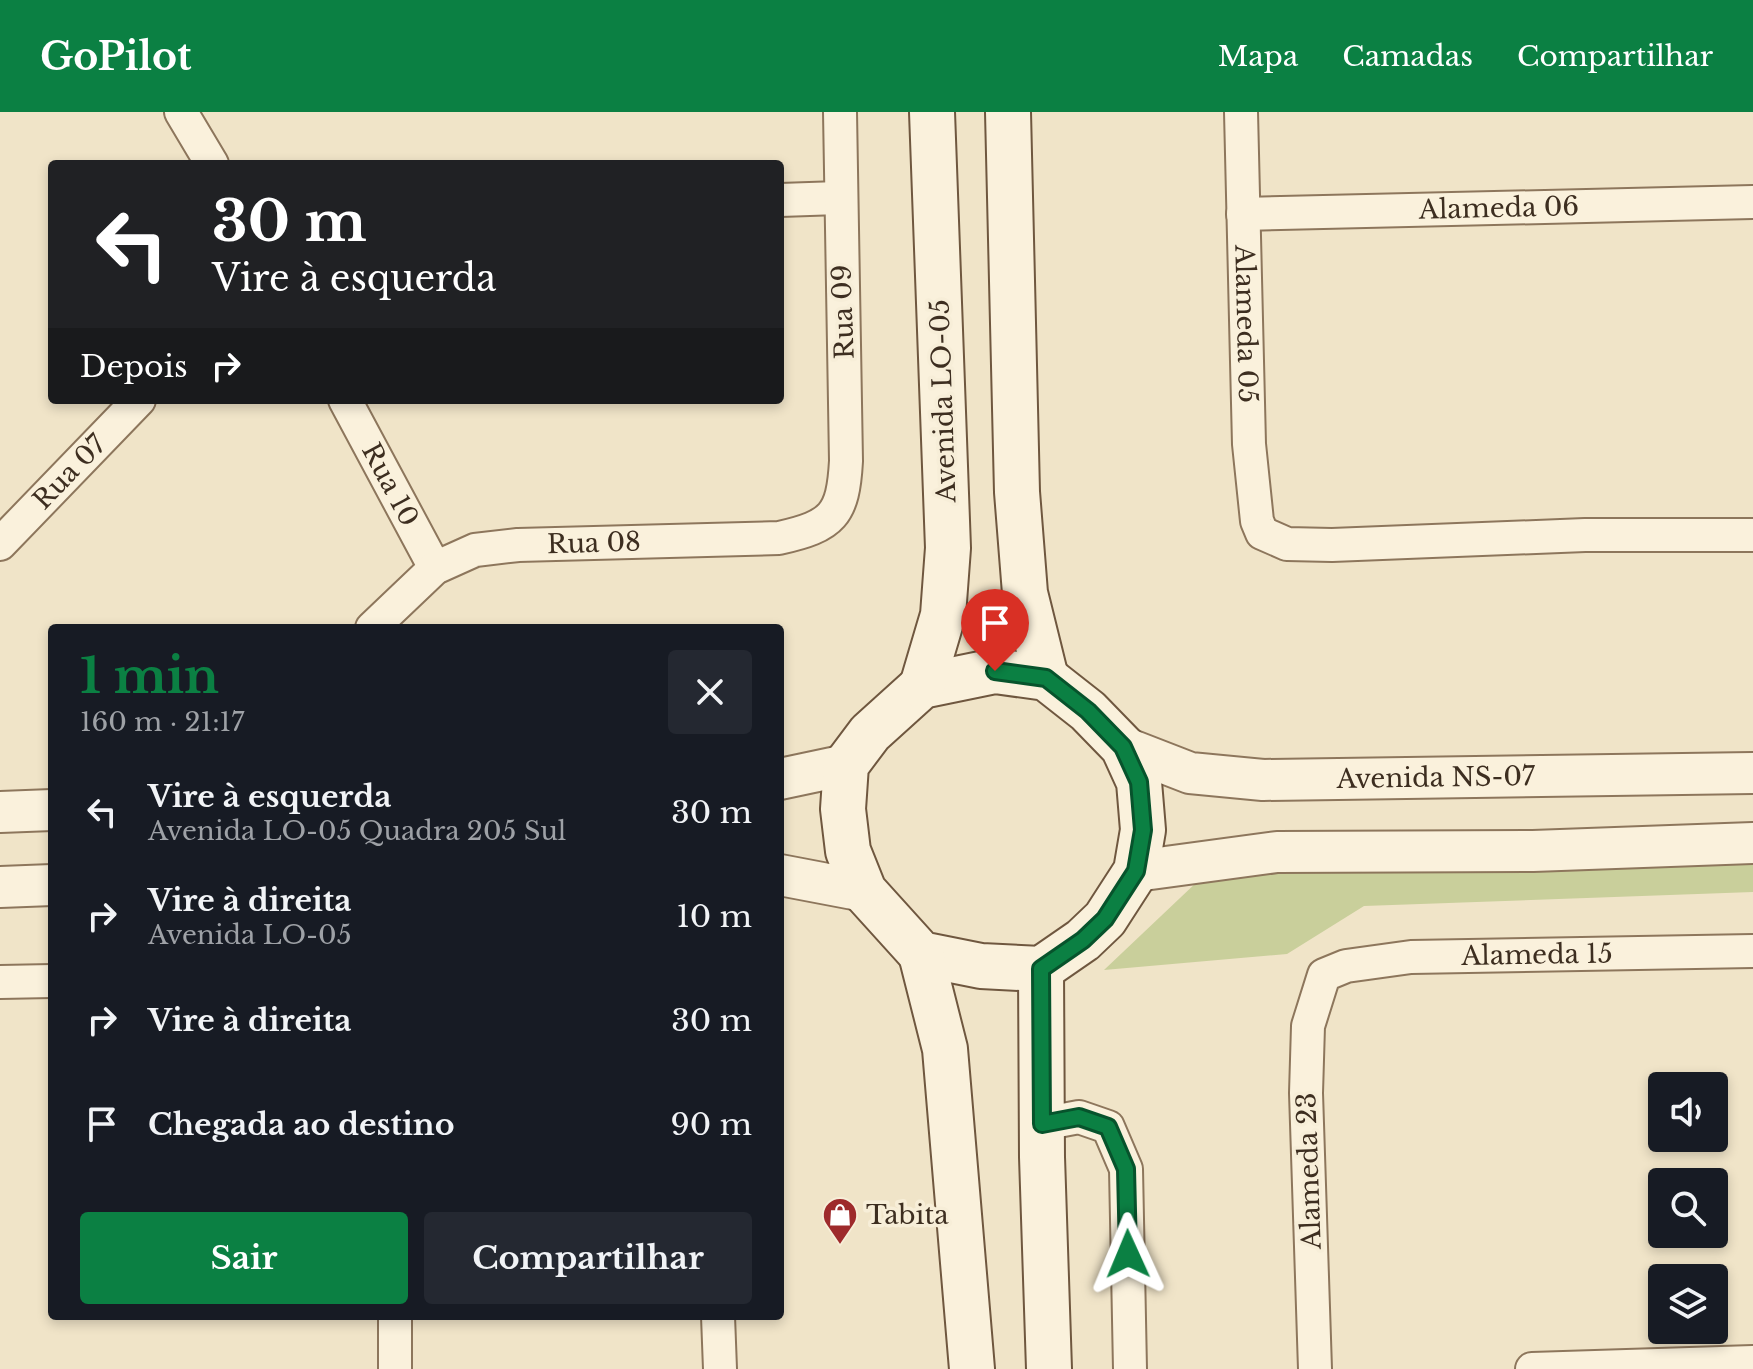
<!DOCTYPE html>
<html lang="pt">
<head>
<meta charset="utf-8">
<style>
  :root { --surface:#171b24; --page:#242831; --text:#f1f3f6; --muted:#9ea1a6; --accent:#0b8043 }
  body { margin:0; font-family:"Libre Baskerville",serif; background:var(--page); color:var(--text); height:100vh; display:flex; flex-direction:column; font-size:30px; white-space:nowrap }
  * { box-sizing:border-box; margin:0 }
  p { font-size:26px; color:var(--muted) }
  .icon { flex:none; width:44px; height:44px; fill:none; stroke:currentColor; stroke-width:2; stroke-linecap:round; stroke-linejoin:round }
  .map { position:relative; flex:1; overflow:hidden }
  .sheet { position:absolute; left:48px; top:512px; width:736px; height:696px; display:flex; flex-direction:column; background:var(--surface); border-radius:8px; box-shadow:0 4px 12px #0003 }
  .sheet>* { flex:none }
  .guide { position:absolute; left:48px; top:48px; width:736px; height:244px; border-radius:8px; box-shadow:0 4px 12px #0003; background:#202124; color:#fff; overflow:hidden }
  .tools { position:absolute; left:1648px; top:960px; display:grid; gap:16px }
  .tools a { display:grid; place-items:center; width:80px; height:80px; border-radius:8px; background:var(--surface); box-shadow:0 4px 12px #0003; font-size:40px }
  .pin { position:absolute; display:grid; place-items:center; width:68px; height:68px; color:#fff; margin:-82px -34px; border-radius:50% 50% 50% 0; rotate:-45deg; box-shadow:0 0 8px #0007 }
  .pin .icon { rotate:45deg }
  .me { position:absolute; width:88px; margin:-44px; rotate:359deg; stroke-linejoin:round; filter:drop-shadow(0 0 6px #0008) }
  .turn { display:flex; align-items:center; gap:28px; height:168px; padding:0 32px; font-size:36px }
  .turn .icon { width:104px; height:104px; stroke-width:2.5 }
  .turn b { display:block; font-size:56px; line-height:68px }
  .then { display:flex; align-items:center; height:76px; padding:0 32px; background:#0003; gap:16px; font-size:30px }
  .round { display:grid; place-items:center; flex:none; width:84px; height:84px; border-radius:8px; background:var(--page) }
  .headline { display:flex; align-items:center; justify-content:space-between; height:136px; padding:0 32px }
  h1 { font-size:48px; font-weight:700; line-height:60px; color:var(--accent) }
  .cta { display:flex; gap:16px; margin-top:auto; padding:16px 32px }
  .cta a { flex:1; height:92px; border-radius:8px; background:var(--accent); color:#fff; font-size:32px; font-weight:700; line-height:92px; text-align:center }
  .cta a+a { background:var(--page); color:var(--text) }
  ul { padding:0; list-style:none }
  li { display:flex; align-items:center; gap:24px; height:104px; padding:0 32px }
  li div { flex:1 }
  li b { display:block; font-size:30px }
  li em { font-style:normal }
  header { display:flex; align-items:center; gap:48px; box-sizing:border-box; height:112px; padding:0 40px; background:var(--accent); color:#fff }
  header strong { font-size:38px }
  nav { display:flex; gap:44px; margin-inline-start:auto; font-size:28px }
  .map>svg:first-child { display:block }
  .green { fill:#c9cf9b }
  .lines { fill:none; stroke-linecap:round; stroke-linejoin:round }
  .minor-casing { stroke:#8d765c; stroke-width:36 }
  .tertiary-casing { stroke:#8d765c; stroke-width:44 }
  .secondary-casing { stroke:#6f573f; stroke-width:48 }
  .minor { stroke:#faf1dc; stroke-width:32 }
  .tertiary { stroke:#faf1dc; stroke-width:40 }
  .secondary { stroke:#faf1dc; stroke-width:44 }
  .route-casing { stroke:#07532c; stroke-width:20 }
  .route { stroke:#0b8043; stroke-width:14 }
  .labels { text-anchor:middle; stroke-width:7; stroke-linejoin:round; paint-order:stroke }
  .street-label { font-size:26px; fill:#3d2e20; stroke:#f7eed8 }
  .poi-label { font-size:26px; fill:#3d2e20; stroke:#f7eed8; text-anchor:start }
</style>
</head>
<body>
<header>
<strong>GoPilot</strong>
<nav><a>Mapa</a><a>Camadas</a><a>Compartilhar</a></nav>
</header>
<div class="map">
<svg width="1753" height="1257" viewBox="0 0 1753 1257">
  <rect width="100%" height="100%" fill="#f0e4c8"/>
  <polygon class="green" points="1753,726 1753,780 1364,794 1287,842 1104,858 1218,750"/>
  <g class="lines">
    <defs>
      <g id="minor">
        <polyline points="181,0 212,52"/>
        <path id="s1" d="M1241,0l8,332 8,77 5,12 25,11 45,1 253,-10h168"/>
        <polyline points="780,88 839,86"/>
        <path id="s2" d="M1243,102l510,-12"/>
        <path id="s3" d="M345,288l90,168"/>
        <path id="s4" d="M0,432l139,-144"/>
        <path id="s5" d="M372,516l63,-60 40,-18 43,-5 261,-7c54,-12 64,-23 67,-77l-6,-349"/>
        <polyline points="0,870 52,869"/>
        <polyline points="1042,1012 1079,1005 1108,1015 1126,1057 1130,1257"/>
        <polyline points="718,1204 720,1257"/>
        <polyline points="395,1257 395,1204"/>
        <path id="s6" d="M1315,1257l-9,-276 2,-67 16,-51 22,-9 65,-9 342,-6"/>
        <polyline points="1532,1257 1753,1250"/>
      </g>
      <g id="tertiary">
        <path id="s7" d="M1123,635l67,26 73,7 490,-7"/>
        <polyline points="780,667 846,653"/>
        <polyline points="0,700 52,698"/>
        <polyline points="1136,759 1277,740 1533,739 1753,731"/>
        <polyline points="780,763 864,779"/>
        <polyline points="0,775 52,773"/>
      </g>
      <g id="secondary">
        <polyline points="1008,0 1017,380 1025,481 1046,566"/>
        <polygon points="995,559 1046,566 1088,599 1123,635 1139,670 1143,718 1136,759 1105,807 1083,828 1041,857 981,854 921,842 864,779 848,739 843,697 846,653 870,621 922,574"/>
        <polyline points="922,574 943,503 948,436 932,0"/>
        <polyline points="921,842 945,937 972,1257"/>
        <polyline points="1041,857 1042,1045 1049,1257"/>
      </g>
    </defs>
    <use href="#minor" class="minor-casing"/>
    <use href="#tertiary" class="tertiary-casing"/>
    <use href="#secondary" class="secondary-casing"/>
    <use href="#minor" class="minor"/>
    <use href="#tertiary" class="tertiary"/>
    <use href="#secondary" class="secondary"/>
  </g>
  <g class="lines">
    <defs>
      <polyline id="route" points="995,559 1046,566 1088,599 1123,635 1139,670 1143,718 1136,759 1105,807 1083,828 1041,857 1042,1012 1079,1005 1108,1015 1126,1057 1128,1142"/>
    </defs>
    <use href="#route" class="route-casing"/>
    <use href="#route" class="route"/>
  </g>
  <defs>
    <symbol id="shop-pin" viewBox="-11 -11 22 30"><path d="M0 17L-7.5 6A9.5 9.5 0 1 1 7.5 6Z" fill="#9e2a2b" stroke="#f7eed8"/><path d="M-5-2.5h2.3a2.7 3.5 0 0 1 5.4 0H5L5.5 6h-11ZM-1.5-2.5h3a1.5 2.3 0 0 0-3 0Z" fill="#fff"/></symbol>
  </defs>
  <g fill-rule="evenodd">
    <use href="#shop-pin" x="820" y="1083" width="40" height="54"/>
  </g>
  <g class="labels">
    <g class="street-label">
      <text dy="9" stroke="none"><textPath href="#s2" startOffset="256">Alameda 06</textPath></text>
      <text transform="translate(843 200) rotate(-92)" y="9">Rua 09</text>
      <text dy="9" stroke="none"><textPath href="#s1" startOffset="212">Alameda 05</textPath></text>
      <text transform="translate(943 289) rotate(-92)" y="9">Avenida LO-05</text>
      <text dy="9" stroke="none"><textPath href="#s4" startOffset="100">Rua 07</textPath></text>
      <text dy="9" stroke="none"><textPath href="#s3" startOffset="96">Rua 10</textPath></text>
      <text dy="9" stroke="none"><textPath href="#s5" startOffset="250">Rua 08</textPath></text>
      <text dy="9" stroke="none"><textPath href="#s7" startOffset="318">Avenida NS-07</textPath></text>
      <text dy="9" stroke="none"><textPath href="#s6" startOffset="612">Alameda 15</textPath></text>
      <text transform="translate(1309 1059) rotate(-92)" y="9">Alameda 23</text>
    </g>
    <g class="poi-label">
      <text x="866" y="1112">Tabita</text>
    </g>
  </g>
</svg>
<div class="tools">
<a><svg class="icon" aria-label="sound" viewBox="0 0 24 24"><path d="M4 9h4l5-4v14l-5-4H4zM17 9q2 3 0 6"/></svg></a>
<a><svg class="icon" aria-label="search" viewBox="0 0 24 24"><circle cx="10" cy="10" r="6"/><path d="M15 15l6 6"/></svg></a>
<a><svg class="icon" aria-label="layers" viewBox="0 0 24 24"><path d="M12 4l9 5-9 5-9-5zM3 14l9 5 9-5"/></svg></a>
</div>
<div class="pin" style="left:995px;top:559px;background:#d93025"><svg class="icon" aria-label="arrive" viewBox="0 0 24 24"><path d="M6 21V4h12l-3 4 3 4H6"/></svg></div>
<svg class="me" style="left:1128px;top:1142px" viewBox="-20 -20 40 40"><path d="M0-17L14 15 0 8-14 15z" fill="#0b8043" stroke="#fff" stroke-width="4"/></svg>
<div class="guide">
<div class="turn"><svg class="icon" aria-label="left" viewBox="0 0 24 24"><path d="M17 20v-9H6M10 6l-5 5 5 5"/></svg><div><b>30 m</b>Vire à esquerda</div></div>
<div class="then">Depois<svg class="icon" aria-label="right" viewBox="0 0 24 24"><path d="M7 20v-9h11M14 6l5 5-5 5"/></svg></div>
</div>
<section class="sheet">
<div class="headline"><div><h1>1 min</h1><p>160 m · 21:17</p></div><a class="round"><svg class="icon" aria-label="close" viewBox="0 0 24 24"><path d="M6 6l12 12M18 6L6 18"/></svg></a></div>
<ul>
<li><svg class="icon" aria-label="left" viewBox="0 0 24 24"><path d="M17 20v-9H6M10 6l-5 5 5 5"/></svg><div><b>Vire à esquerda</b><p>Avenida LO-05 Quadra 205 Sul</p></div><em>30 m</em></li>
<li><svg class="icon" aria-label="right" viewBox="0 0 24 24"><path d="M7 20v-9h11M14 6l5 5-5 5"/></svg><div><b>Vire à direita</b><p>Avenida LO-05</p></div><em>10 m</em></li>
<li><svg class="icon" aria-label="right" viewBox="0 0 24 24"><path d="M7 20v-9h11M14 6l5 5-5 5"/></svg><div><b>Vire à direita</b></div><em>30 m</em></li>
<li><svg class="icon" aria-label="arrive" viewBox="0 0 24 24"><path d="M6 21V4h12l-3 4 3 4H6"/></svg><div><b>Chegada ao destino</b></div><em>90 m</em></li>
</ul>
<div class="cta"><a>Sair</a><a>Compartilhar</a></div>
</section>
</div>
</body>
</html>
